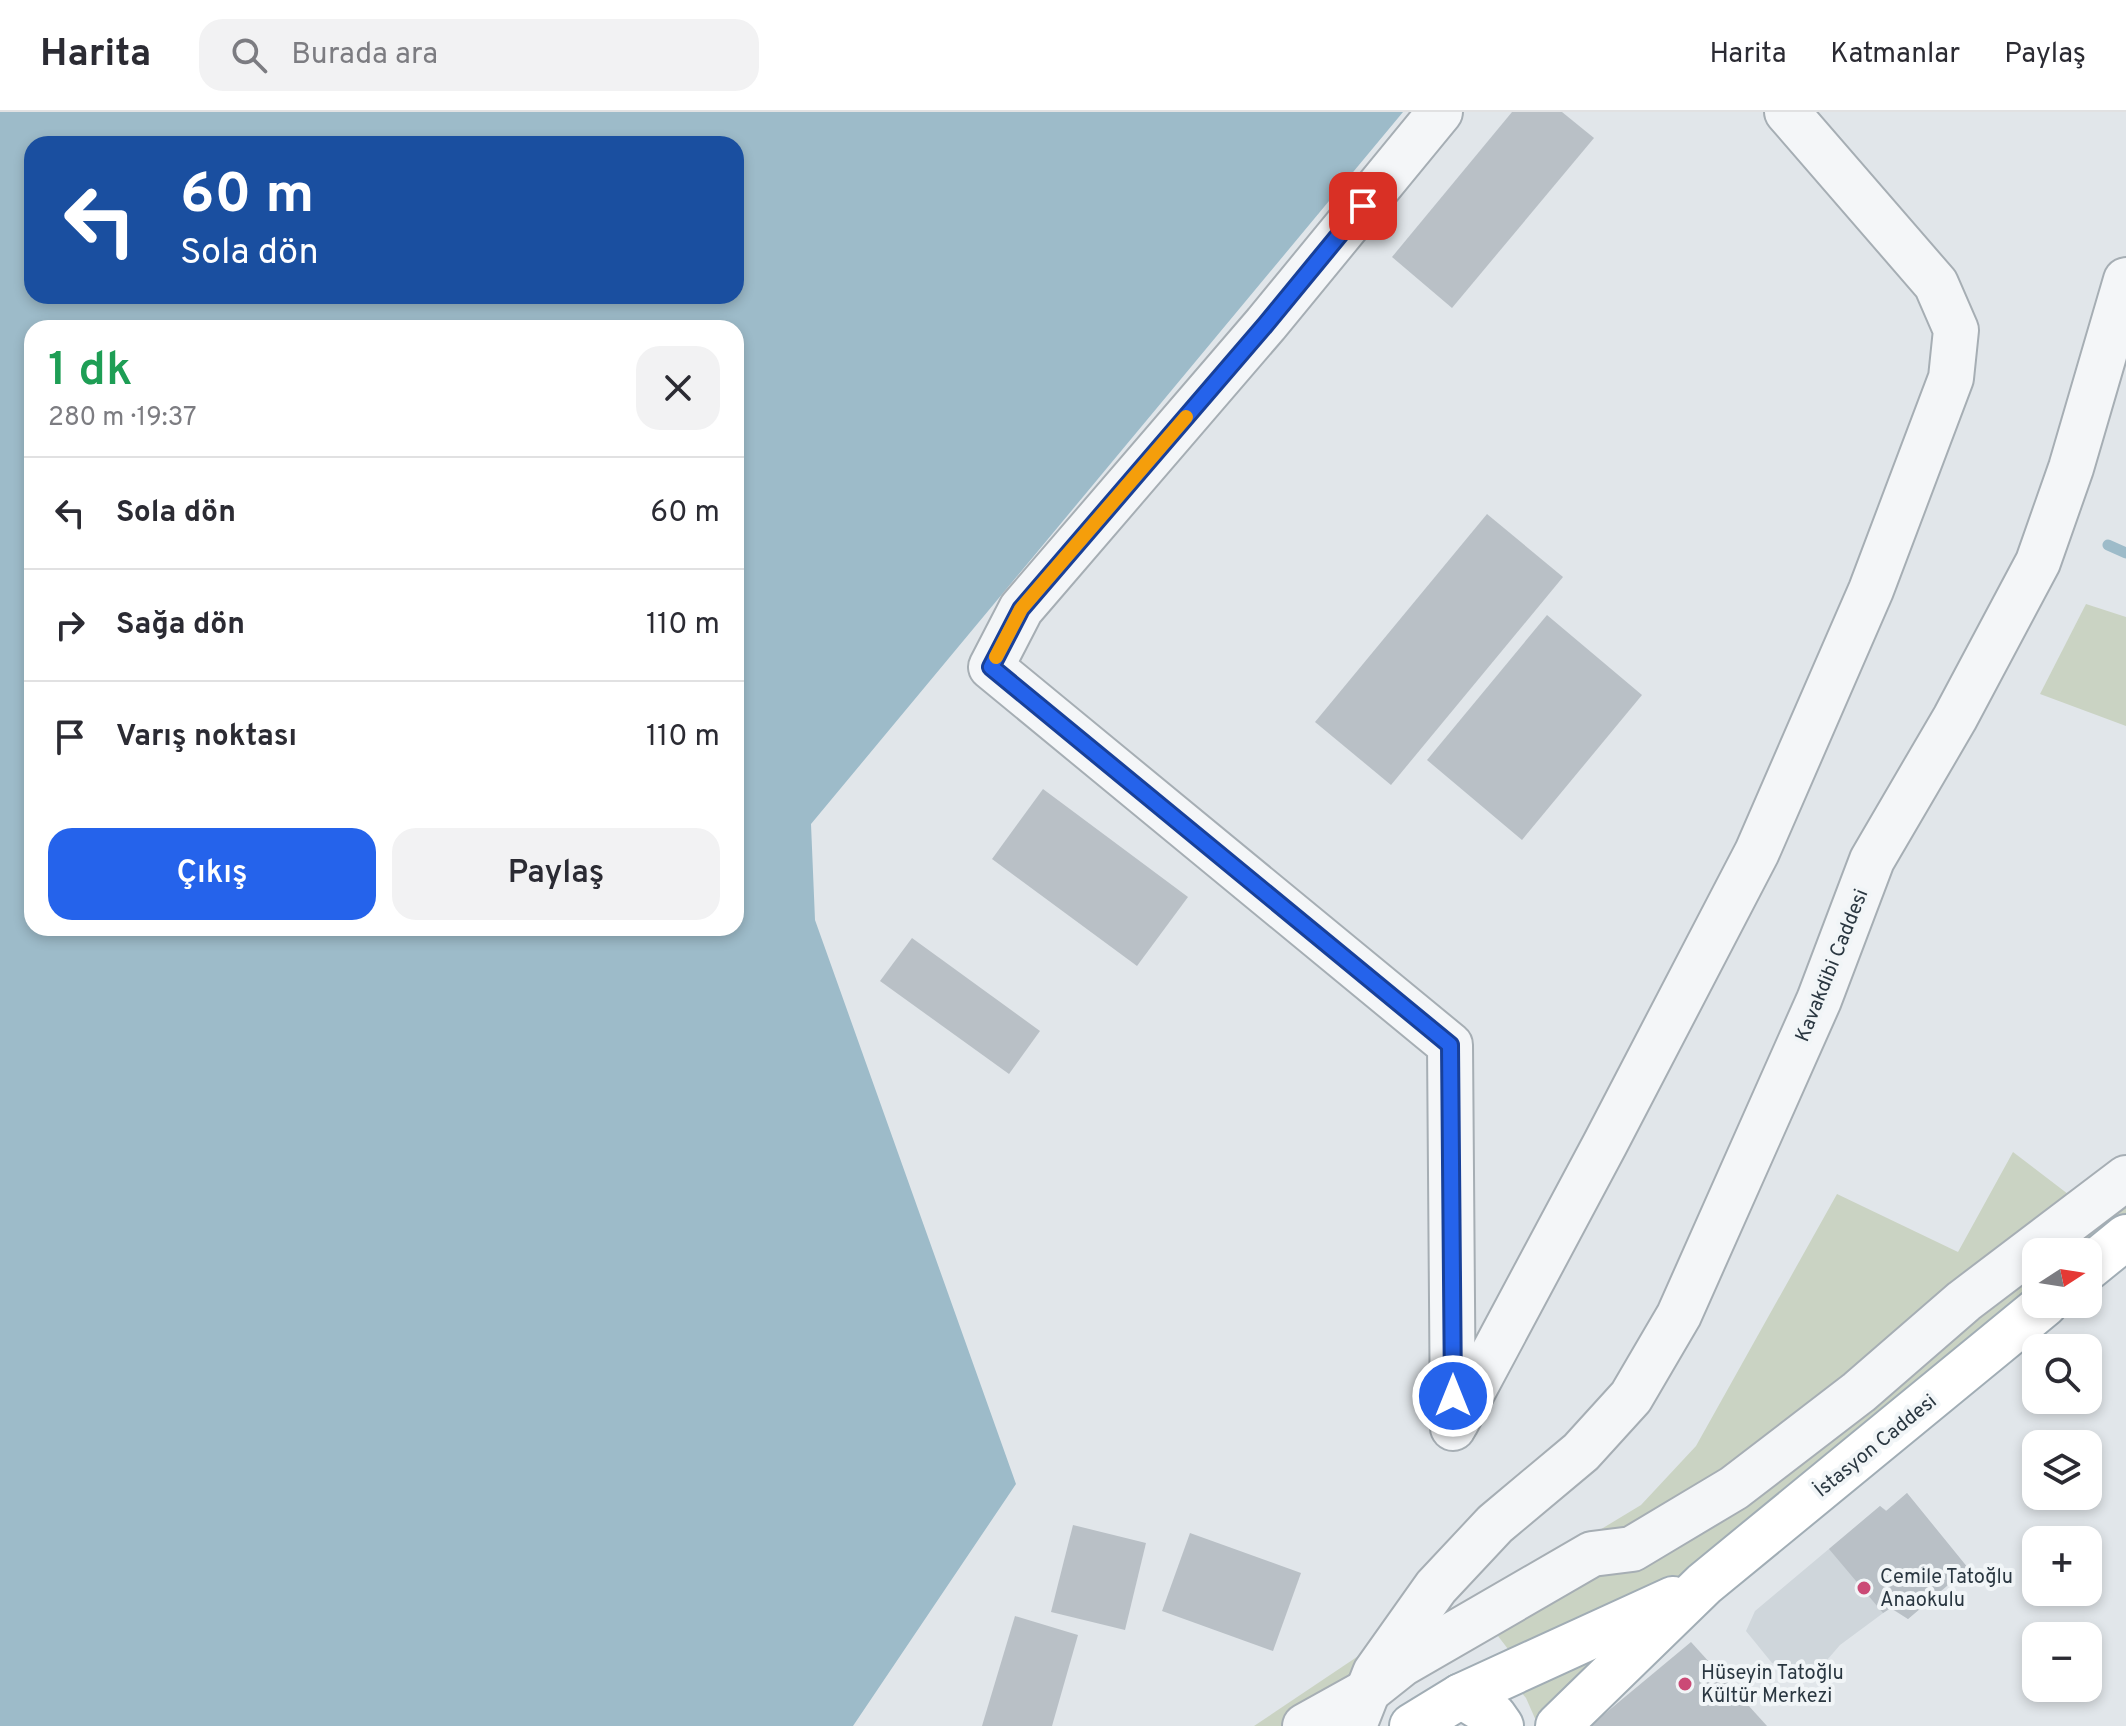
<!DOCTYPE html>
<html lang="tr">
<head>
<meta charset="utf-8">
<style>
  :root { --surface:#fff; --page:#f2f2f3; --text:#2b2b33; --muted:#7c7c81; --line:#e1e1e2; --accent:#2563eb }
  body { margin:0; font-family:Overpass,sans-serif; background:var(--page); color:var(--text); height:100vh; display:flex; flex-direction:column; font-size:30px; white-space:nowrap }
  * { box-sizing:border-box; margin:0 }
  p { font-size:26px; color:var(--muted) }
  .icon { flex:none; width:44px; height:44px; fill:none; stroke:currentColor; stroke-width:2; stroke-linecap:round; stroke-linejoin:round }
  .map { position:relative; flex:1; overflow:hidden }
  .side { position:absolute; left:24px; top:208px; width:720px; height:616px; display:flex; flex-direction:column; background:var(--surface); border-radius:24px; box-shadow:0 4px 12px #0003 }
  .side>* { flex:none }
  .banner { position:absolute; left:24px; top:24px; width:720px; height:168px; border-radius:24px; box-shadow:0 4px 12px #0003; background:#1a4fa0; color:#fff; overflow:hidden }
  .needle { width:52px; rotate:78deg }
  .fabs { position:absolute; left:2022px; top:1126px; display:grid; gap:16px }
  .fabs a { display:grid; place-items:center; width:80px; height:80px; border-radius:16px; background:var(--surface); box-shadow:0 4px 12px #0003; font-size:40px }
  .pin { position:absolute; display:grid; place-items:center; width:68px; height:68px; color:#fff; margin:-34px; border-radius:16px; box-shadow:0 4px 12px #0006 }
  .me { position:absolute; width:88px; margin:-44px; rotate:0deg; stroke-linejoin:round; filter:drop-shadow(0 0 6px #0008) }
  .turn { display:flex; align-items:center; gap:28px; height:168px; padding:0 24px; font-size:36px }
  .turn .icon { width:104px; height:104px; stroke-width:2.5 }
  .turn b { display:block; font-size:56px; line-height:68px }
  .round { display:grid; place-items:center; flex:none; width:84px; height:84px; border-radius:24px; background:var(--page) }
  .summary { display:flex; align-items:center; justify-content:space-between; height:136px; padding:0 24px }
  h1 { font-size:48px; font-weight:600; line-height:60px; color:#1e9e55 }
  .button { display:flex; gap:16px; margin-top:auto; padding:16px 24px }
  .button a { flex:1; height:92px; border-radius:24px; background:var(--accent); color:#fff; font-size:32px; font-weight:600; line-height:92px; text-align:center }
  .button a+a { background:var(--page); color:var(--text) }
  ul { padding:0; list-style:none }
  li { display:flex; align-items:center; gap:24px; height:112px; padding:0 24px; border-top:2px solid var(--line) }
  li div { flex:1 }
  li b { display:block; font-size:30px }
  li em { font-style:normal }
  header { display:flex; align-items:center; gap:48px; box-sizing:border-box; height:112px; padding:0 40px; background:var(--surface); border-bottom:2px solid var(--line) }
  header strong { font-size:38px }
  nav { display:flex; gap:44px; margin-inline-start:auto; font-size:28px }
  .search { width:560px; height:72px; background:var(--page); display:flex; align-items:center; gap:20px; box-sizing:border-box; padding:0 28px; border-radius:24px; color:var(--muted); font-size:30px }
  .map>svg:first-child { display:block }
  .built { fill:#cfd6db }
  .green { fill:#cad3c3 }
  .water { fill:#9dbbc9; fill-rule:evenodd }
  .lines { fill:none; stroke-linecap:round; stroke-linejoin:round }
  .stream { stroke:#9dbbc9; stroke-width:11 }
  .building { fill:#b9c0c6 }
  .minor-casing { stroke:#a6aeb4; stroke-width:48 }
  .major-casing { stroke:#a1adb5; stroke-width:48 }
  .minor { stroke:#f4f6f8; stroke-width:44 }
  .major { stroke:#fff; stroke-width:44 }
  .route-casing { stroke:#184099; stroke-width:20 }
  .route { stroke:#2563eb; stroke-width:14 }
  .slow { stroke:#f59e0b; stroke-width:14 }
  .poi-dot { fill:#cb4a76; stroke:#f1f5f7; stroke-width:3 }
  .labels { text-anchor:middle; stroke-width:8; stroke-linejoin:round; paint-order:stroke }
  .street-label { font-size:20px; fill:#2a3741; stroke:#f1f5f7 }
  .poi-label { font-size:20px; fill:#2a3741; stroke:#f1f5f7; text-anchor:start }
</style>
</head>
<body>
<header>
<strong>Harita</strong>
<div class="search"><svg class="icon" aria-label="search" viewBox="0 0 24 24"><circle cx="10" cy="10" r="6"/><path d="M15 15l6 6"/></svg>Burada ara</div>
<nav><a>Harita</a><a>Katmanlar</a><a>Paylaş</a></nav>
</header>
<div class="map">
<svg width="2126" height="1614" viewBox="0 0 2126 1614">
  <rect width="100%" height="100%" fill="#e1e6ea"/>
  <polygon class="built" points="1907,1381 1968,1456 1908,1507 1890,1496 1840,1533 1821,1555 1799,1561 1772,1551 1746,1519 1755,1499 1880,1394 1887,1399"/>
  <g class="green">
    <polygon points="2086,492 2126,505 2126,614 2040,582"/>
    <polygon points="2013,1040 2081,1092 2126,1050 2126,1128 2088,1140 2036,1140 2036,1192 1722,1446 1661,1476 1511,1541 1498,1524 1501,1506 1527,1462 1641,1393 1696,1334 1837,1082 1958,1140"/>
    <polygon points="1406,1512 1355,1614 1254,1614"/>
    <polygon points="1607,1534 1537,1611 1526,1586 1516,1574"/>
  </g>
  <path class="water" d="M0,0h1403l-592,712 4,96 201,564 -163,242h-853zM32,32h704v152h-704zM32,216h704v600h-704z"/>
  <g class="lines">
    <polyline class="stream" points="2108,433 2126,441"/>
  </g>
  <g class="building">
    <polygon points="1512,0 1562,0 1594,26 1452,196 1392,145"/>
    <polygon points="1487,402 1563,465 1391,673 1315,610"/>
    <polygon points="1547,503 1642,583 1522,728 1427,648"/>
    <polygon points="1043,677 1188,785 1137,854 992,747"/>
    <polygon points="912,826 1040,919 1009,962 880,869"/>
    <polygon points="1907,1381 1968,1456 1908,1507 1891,1496 1883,1501 1829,1437 1880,1394 1886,1399"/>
    <polygon points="1073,1413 1146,1431 1125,1518 1051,1500"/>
    <polygon points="1190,1421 1301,1461 1273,1539 1162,1499"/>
    <polygon points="1015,1504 1078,1523 1052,1614 982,1614"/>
    <polygon points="1691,1530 1767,1614 1590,1614"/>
  </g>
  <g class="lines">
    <defs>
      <g id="minor">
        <polyline points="1440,0 1266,212 1021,497 991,555 1450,933 1453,1316"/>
        <polyline points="1456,1311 1605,1032 1757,740 1871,478 1951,266 1956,218 1936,172 1787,0"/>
        <polyline points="1305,1614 1368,1579 1402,1552 1592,1442 1632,1437 1734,1376 1859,1280 1964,1189 2126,1066"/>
        <polyline points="1354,1614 1375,1561 1436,1475 1495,1412 1581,1340 1631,1285 1679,1203 1819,888 1872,748 1955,606 2038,450 2071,356 2126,168"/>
      </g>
      <g id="major">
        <polyline points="2088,1156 2126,1125"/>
        <polyline points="1461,1584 1494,1604 1501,1614"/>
        <polyline points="1412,1614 1461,1584 1673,1487"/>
        <polyline points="1558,1614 1704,1472 2045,1192"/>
      </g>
    </defs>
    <use href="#minor" class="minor-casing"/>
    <use href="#major" class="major-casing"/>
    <use href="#minor" class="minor"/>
    <use href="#major" class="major"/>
  </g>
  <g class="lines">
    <defs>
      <polyline id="route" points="1363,94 1266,212 1021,497 991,555 1450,933 1453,1284"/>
    </defs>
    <use href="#route" class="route-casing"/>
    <use href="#route" class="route"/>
    <polyline class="slow" points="996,545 1021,497 1186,305"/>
  </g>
  <g class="poi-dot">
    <circle cx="1864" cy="1476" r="8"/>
    <circle cx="1685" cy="1572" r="8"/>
  </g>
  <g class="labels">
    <g class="street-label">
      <text transform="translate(1831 853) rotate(-68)" y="7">Kavakdibi Caddesi</text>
      <text transform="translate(1875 1333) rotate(-39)" y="7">İstasyon Caddesi</text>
    </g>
    <g class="poi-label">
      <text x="1880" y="1471">Cemile Tatoğlu<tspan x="1880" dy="23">Anaokulu</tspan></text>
      <text x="1701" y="1567">Hüseyin Tatoğlu<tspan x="1701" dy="23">Kültür Merkezi</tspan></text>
    </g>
  </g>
</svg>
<div class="fabs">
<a><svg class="needle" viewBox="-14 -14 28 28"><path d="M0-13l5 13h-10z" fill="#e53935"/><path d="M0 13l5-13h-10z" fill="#7c7c81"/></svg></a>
<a><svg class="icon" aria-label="search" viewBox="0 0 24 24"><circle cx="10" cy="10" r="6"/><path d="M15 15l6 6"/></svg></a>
<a><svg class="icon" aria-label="layers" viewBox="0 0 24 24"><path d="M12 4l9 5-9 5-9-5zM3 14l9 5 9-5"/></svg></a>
<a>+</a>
<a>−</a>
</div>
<div class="pin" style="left:1363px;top:94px;background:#d93025"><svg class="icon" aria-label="arrive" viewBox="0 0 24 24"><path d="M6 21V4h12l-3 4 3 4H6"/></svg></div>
<svg class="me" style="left:1453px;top:1284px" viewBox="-20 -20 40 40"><circle r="17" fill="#2563eb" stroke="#fff" stroke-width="3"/><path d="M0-11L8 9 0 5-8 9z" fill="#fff"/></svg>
<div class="banner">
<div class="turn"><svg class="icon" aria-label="left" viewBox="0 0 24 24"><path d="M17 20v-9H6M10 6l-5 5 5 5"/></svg><div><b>60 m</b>Sola dön</div></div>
</div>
<section class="side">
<div class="summary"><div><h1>1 dk</h1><p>280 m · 19:37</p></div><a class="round"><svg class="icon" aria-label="close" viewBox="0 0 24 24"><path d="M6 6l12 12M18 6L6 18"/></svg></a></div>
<ul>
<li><svg class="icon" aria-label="left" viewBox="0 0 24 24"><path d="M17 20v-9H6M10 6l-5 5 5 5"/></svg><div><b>Sola dön</b></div><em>60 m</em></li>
<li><svg class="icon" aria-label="right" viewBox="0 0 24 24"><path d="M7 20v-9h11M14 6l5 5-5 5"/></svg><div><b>Sağa dön</b></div><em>110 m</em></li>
<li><svg class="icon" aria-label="arrive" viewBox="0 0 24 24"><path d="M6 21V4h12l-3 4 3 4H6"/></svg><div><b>Varış noktası</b></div><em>110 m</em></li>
</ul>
<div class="button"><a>Çıkış</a><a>Paylaş</a></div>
</section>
</div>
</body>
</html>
